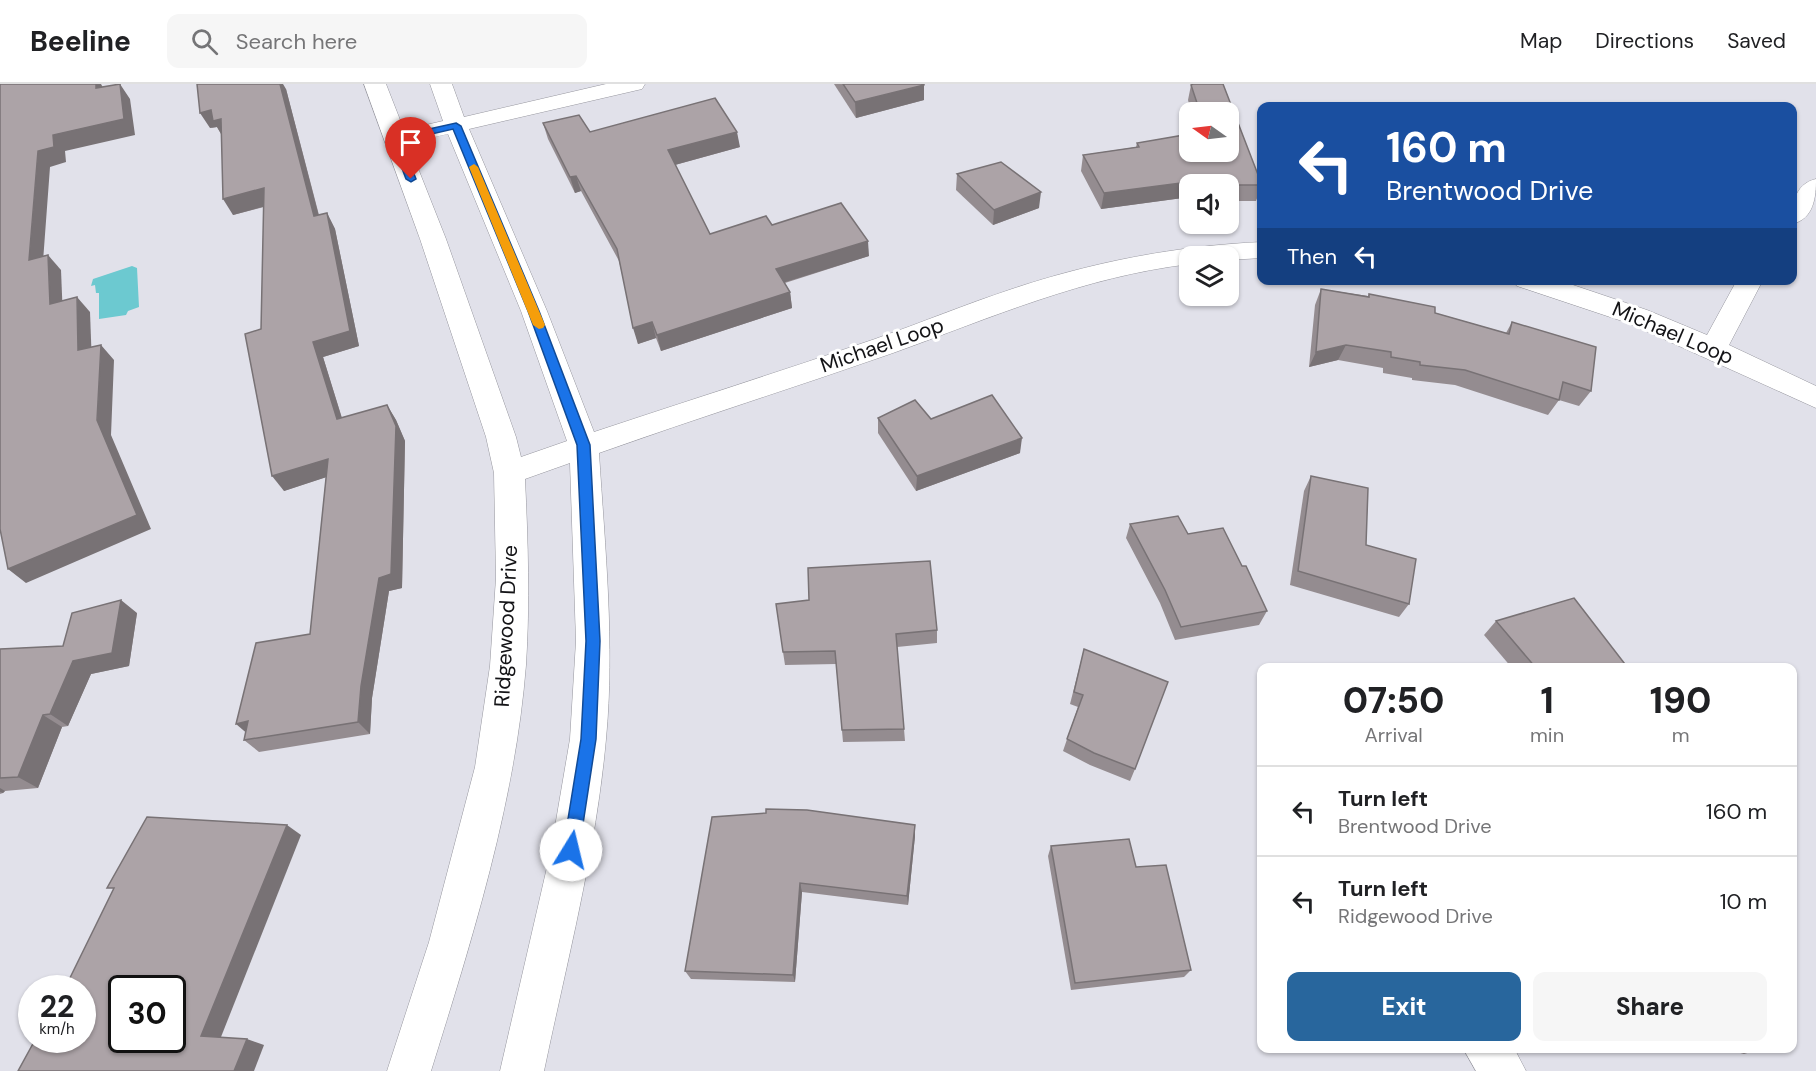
<!DOCTYPE html>
<html lang="en">
<head>
<meta charset="utf-8">
<style>
  :root { --surface:#fff; --page:#f6f6f6; --text:#202124; --muted:#757577; --line:#e0e0e0; --accent:#28669d }
  body { margin:0; font-family:"DM Sans",sans-serif; background:var(--page); color:var(--text); height:100vh; display:flex; flex-direction:column; font-size:22px; white-space:nowrap }
  * { box-sizing:border-box; margin:0 }
  p { font-size:20px; color:var(--muted) }
  .icon { flex:none; width:33px; height:33px; fill:none; stroke:currentColor; stroke-width:2; stroke-linecap:round; stroke-linejoin:round }
  .map { position:relative; flex:1; overflow:hidden }
  .panel { position:absolute; left:1257px; top:579px; width:540px; height:390px; display:flex; flex-direction:column; background:var(--surface); border-radius:12px; box-shadow:0 2px 4px #0004 }
  .panel>* { flex:none }
  .banner { position:absolute; left:1257px; top:18px; width:540px; height:183px; border-radius:12px; box-shadow:0 2px 4px #0004; background:#1a4fa0; color:#fff; overflow:hidden }
  .needle { width:39px; rotate:284deg }
  .controls { position:absolute; left:1179px; top:18px; display:grid; gap:12px }
  .controls a { display:grid; place-items:center; width:60px; height:60px; border-radius:12px; background:var(--surface); box-shadow:0 2px 4px #0004; font-size:30px }
  .speed { position:absolute; left:18px; top:891px; display:flex; gap:12px; font-size:30px; font-weight:700; text-align:center }
  .speed>* { display:grid; place-content:center; width:78px; height:78px; border-radius:50%; background:var(--surface); box-shadow:0 2px 4px #0004; line-height:1 }
  .speed small { font-size:15px; font-weight:400 }
  .speed .limit { border:3px solid #111; border-radius:9px; background:#fff; color:#111 }
  .pin { position:absolute; display:grid; place-items:center; width:51px; height:51px; color:#fff; margin:-62px -26px; border-radius:50% 50% 50% 0; rotate:-45deg; box-shadow:0 0 6px #0007 }
  .pin .icon { rotate:45deg }
  .me { position:absolute; width:66px; margin:-33px; rotate:9deg; stroke-linejoin:round; filter:drop-shadow(0 0 4px #0008) }
  .turn { display:flex; align-items:center; gap:21px; height:126px; padding:0 30px; font-size:27px }
  .turn .icon { width:78px; height:78px; stroke-width:2.5 }
  .turn b { display:block; font-size:42px; line-height:51px }
  .then { display:flex; align-items:center; height:57px; padding:0 30px; background:#0003; gap:12px; font-size:22px }
  .eta { display:flex; justify-content:space-evenly; align-items:center; height:102px; text-align:center }
  .eta b { font-size:36px; font-weight:800; line-height:42px }
  .cta { display:flex; gap:12px; margin-top:auto; padding:12px 30px }
  .cta a { flex:1; height:69px; border-radius:12px; background:var(--accent); color:#fff; font-size:24px; font-weight:800; line-height:69px; text-align:center }
  .cta a+a { background:var(--page); color:var(--text) }
  ul { padding:0; list-style:none }
  li { display:flex; align-items:center; gap:18px; height:90px; padding:0 30px; border-top:2px solid var(--line) }
  li div { flex:1 }
  li b { display:block; font-size:22px }
  li em { font-style:normal }
  header { display:flex; align-items:center; gap:36px; box-sizing:border-box; height:84px; padding:0 30px; background:var(--surface); border-bottom:2px solid var(--line) }
  header strong { font-size:28px }
  nav { display:flex; gap:33px; margin-inline-start:auto; font-size:21px }
  .search { width:420px; height:54px; background:var(--page); display:flex; align-items:center; gap:15px; box-sizing:border-box; padding:0 21px; border-radius:12px; color:var(--muted); font-size:22px }
  .map>svg:first-child { display:block }
  .water { fill:#6cc9d0 }
  .lines { fill:none; stroke-linecap:round; stroke-linejoin:round }
  .minor-casing { stroke:#96969e; stroke-width:1 }
  .minor { fill:#fff; fill-rule:evenodd }
  .wall { fill:#948c90 }
  .shaded-wall { fill:#787275 }
  .building { fill:#aca3a7; stroke:#787275; stroke-width:1.5; fill-rule:evenodd }
  .route { fill:#1a73e8; stroke:#114b97; stroke-width:1.5 }
  .slow { fill:#f59e0b }
  .labels { text-anchor:middle; stroke-width:6; stroke-linejoin:round; paint-order:stroke }
  .street-label { font-size:21px; fill:#131316; stroke:#fff }
</style>
</head>
<body>
<header>
<strong>Beeline</strong>
<div class="search"><svg class="icon" aria-label="search" viewBox="0 0 24 24"><circle cx="10" cy="10" r="6"/><path d="M15 15l6 6"/></svg>Search here</div>
<nav><a>Map</a><a>Directions</a><a>Saved</a></nav>
</header>
<div class="map">
<svg width="1816" height="987" viewBox="0 0 1816 987">
  <rect width="100%" height="100%" fill="#e1e1ea"/>
  <polygon class="water" points="132,182 137,184 139,223 128,227 126,231 99,235 99,209 96,209 95,201 91,202 93,195"/>
  <g class="lines">
    <defs>
      <g id="minor">
        <path d="M364,0h22l18,46 39,-9 -13,-37h22l12,33 142,-33h39l-3,5 -173,40 78,182 47,121c93,-31 188,-61 281,-93 46,-16 91,-35 137,-50 81,-27 164,-43 250,-47v16l-34,2v-4h-38v8c-107,13 -197,53 -297,89 -97,34 -196,65 -294,100 6,95 16,191 7,286 -10,112 -39,222 -62,332h-44l51,-221 19,-111 6,-98 -6,-178 -45,16c3,63 5,124 1,186 -11,139 -54,274 -95,406h-44l42,-129 46,-175 15,-101 6,-88 -2,-105 -8,-36 -66,-198zM448,50l73,177 46,130 -46,16 -5,-20 -70,-198 -38,-96z"/>
        <path d="M1816,95c0,18 -2,40 -24,45 0,-19 2,-40 24,-45z"/>
        <polygon points="1513,196 1559,196 1573,201 1647,226 1707,251 1737,196 1763,196 1729,261 1816,302 1816,324 1628,239 1517,202"/>
        <polygon points="1463,964 1514,964 1526,987 1476,987"/>
      </g>
    </defs>
    <use href="#minor" class="minor-casing"/>
    <use href="#minor" class="minor"/>
  </g>
  <g class="wall">
    <polygon points="834,0 924,0 924,16 856,34"/>
    <polygon points="1193,0 1223,0 1262,101 1256,117 1228,117 1228,100 1190,100 1190,113 1101,125 1081,87 1083,71 1136,63 1137,59 1190,50 1190,68 1228,68 1228,28 1191,28 1188,16 1191,1"/>
    <polygon points="286,5 319,131 327,129 335,145 359,262 323,273 342,334 387,321 396,336 405,357 402,504 389,507 372,614 370,650 259,668 244,656 310,550 326,393 284,407 261,245 264,123 233,131 221,50 217,43 210,44"/>
    <polygon points="543,39 590,48 740,63 675,81 710,150 772,141 869,172 785,199 790,208 792,224 661,267 656,254 638,260 619,177 581,107 575,109 548,55"/>
    <polygon points="957,90 1039,124 993,141 956,106"/>
    <polygon points="1321,205 1368,212 1369,210 1506,249 1512,238 1591,307 1579,322 1559,316 1548,331 1455,301 1412,296 1412,294 1383,289 1383,284 1338,276 1309,283 1315,221"/>
    <polygon points="878,334 931,335 1020,369 916,407 878,349"/>
    <polygon points="1311,392 1409,520 1399,533 1290,501 1304,407"/>
    <polygon points="1130,440 1188,450 1242,482 1267,527 1259,541 1175,556 1160,519 1126,454"/>
    <polygon points="809,516 937,546 937,559 897,563 904,645 905,657 843,658 836,580 785,581 783,568"/>
    <polygon points="137,529 129,582 91,590 68,642 62,643 38,704 5,707 3,709 0,710 0,565 63,562"/>
    <polygon points="1496,537 1628,584 1512,584 1484,551"/>
    <polygon points="1084,565 1135,685 1130,697 1090,681 1063,667 1078,623 1070,620"/>
    <polygon points="712,733 915,741 915,752 908,821 802,808 795,898 691,895 685,887"/>
    <polygon points="1051,762 1136,783 1191,886 1184,893 1071,906 1048,772"/>
    <polygon points="1722,964 1764,964 1744,970"/>
  </g>
  <g class="shaded-wall">
    <polygon points="96,0 101,0 105,7 96,4"/>
    <polygon points="120,0 130,15 135,51 65,67 66,78 50,83 42,191 29,176 38,67 53,51"/>
    <polygon points="280,0 283,0 286,5 323,148 314,132"/>
    <polygon points="924,1 924,16 856,34 855,18"/>
    <polygon points="211,26 221,35 223,53 217,43 210,44 200,29"/>
    <polygon points="737,48 740,63 671,82 668,66"/>
    <polygon points="576,92 581,107 575,109 570,93"/>
    <polygon points="1219,94 1217,100 1190,100 1190,113 1101,125 1104,109"/>
    <polygon points="264,104 273,120 233,131 223,115"/>
    <polygon points="1041,108 1039,124 993,141 994,126"/>
    <polygon points="327,129 335,145 359,262 323,273 347,351 337,335 313,258"/>
    <polygon points="868,157 869,172 779,200 776,185"/>
    <polygon points="48,171 61,186 63,235 50,220"/>
    <polygon points="790,208 792,224 661,267 657,251"/>
    <polygon points="77,213 90,228 92,282 78,266"/>
    <polygon points="652,238 656,254 638,260 633,244"/>
    <polygon points="101,261 114,276 111,351 151,445 26,499 8,485 97,336"/>
    <polygon points="1346,261 1338,276 1309,283 1316,268"/>
    <polygon points="387,321 396,336 405,357 402,504 389,507 372,614 370,650 358,638"/>
    <polygon points="1022,354 1020,369 916,407 917,392"/>
    <polygon points="328,375 339,389 284,407 272,392"/>
    <polygon points="121,516 137,529 129,582 91,590 68,642 50,630 73,577"/>
    <polygon points="43,631 62,643 38,704 18,693"/>
    <polygon points="248,637 250,652 236,640"/>
    <polygon points="0,704 5,707 3,709 0,708"/>
    <polygon points="287,741 301,751 219,958 201,952"/>
    <polygon points="915,741 915,752 908,821 907,812"/>
    <polygon points="800,799 802,808 795,898 793,891"/>
    <polygon points="247,955 264,961 254,987 234,987"/>
  </g>
  <g class="building">
    <polygon points="0,0 96,0 96,4 120,0 124,35 53,51 54,63 38,67 29,176 48,171 50,220 77,213 78,266 101,261 97,336 137,431 8,485 0,445"/>
    <polygon points="197,0 280,0 314,132 327,129 350,247 313,258 337,335 387,321 396,342 391,490 379,494 361,602 358,638 244,656 248,637 236,640 256,559 310,550 328,375 272,392 245,250 261,245 264,104 223,115 221,35 213,37 211,26 200,29"/>
    <polygon points="843,0 924,0 924,1 855,18"/>
    <polygon points="1193,0 1223,0 1262,101 1228,101 1228,100 1221,100 1219,94 1104,109 1083,71 1139,63 1137,59 1190,50 1190,68 1228,68 1228,28 1200,28 1191,1"/>
    <polygon points="715,14 737,48 668,66 710,150 766,132 772,141 841,119 868,157 776,185 790,208 657,251 652,238 633,244 617,165 576,92 570,93 543,39 579,31 590,48"/>
    <polygon points="1001,78 1041,108 994,126 957,90"/>
    <polygon points="1321,205 1369,213 1369,210 1435,223 1435,229 1509,250 1512,238 1596,263 1591,307 1563,298 1559,316 1465,286 1420,281 1420,278 1391,273 1391,268 1346,261 1316,268"/>
    <polygon points="992,311 1022,354 917,392 878,334 915,316 931,335"/>
    <polygon points="1311,392 1368,404 1366,461 1416,475 1409,520 1298,487"/>
    <polygon points="1178,432 1188,450 1223,444 1242,482 1246,482 1267,527 1181,543 1165,506 1130,440"/>
    <polygon points="930,477 937,546 896,550 904,645 842,646 835,567 783,568 776,520 809,516 808,484"/>
    <polygon points="1574,514 1628,584 1536,584 1496,537"/>
    <polygon points="121,516 112,569 73,577 50,630 43,631 18,693 0,694 0,565 63,562 72,529"/>
    <polygon points="1084,565 1168,598 1135,685 1094,669 1067,655 1083,611 1074,608"/>
    <polygon points="766,725 807,726 915,741 907,812 800,799 793,891 685,887 712,733 766,729"/>
    <path d="M147,733l140,8 -86,211 46,3 -13,32h-216l17,-31h47v-52h-17l49,-100h-7zM122,904h50v52h-50z"/>
    <polygon points="1129,755 1136,783 1166,781 1191,886 1075,899 1051,762"/>
  </g>
  <polygon class="route" points="456,39 461,42 539,227 590,361 600,557 596,655 579,766 577,772 571,774 566,772 563,766 581,655 586,557 577,361 528,227 453,45 401,57 416,95 411,98 406,95 391,55 393,53"/>
  <polygon class="slow" points="474,80 478,83 545,241 543,244 539,245 533,241 469,83"/>
  <g class="labels">
    <g class="street-label">
      <text transform="translate(1673 249) rotate(23)" y="7">Michael Loop</text>
      <text transform="translate(882 261) rotate(-19)" y="7">Michael Loop</text>
      <text transform="translate(506 542) rotate(-87)" y="7">Ridgewood Drive</text>
    </g>
  </g>
</svg>
<div class="controls">
<a><svg class="needle" viewBox="-14 -14 28 28"><path d="M0-13l5 13h-10z" fill="#e53935"/><path d="M0 13l5-13h-10z" fill="#757577"/></svg></a>
<a><svg class="icon" aria-label="sound" viewBox="0 0 24 24"><path d="M4 9h4l5-4v14l-5-4H4zM17 9q2 3 0 6"/></svg></a>
<a><svg class="icon" aria-label="layers" viewBox="0 0 24 24"><path d="M12 4l9 5-9 5-9-5zM3 14l9 5 9-5"/></svg></a>
</div>
<div class="speed"><div>22<small>km/h</small></div><div class="limit">30</div></div>
<div class="pin" style="left:411px;top:95px;background:#d93025"><svg class="icon" aria-label="arrive" viewBox="0 0 24 24"><path d="M6 21V4h12l-3 4 3 4H6"/></svg></div>
<svg class="me" style="left:571px;top:766px" viewBox="-20 -20 40 40"><circle r="19" fill="#fff"/><path d="M0-13L10 11 0 6-10 11z" fill="#1a73e8"/></svg>
<div class="banner">
<div class="turn"><svg class="icon" aria-label="left" viewBox="0 0 24 24"><path d="M17 20v-9H6M10 6l-5 5 5 5"/></svg><div><b>160 m</b>Brentwood Drive</div></div>
<div class="then">Then<svg class="icon" aria-label="left" viewBox="0 0 24 24"><path d="M17 20v-9H6M10 6l-5 5 5 5"/></svg></div>
</div>
<section class="panel">
<div class="eta">
<div><b>07:50</b><p>Arrival</p></div>
<div><b>1</b><p>min</p></div>
<div><b>190</b><p>m</p></div>
</div>
<ul>
<li><svg class="icon" aria-label="left" viewBox="0 0 24 24"><path d="M17 20v-9H6M10 6l-5 5 5 5"/></svg><div><b>Turn left</b><p>Brentwood Drive</p></div><em>160 m</em></li>
<li><svg class="icon" aria-label="left" viewBox="0 0 24 24"><path d="M17 20v-9H6M10 6l-5 5 5 5"/></svg><div><b>Turn left</b><p>Ridgewood Drive</p></div><em>10 m</em></li>
</ul>
<div class="cta"><a>Exit</a><a>Share</a></div>
</section>
</div>
</body>
</html>
